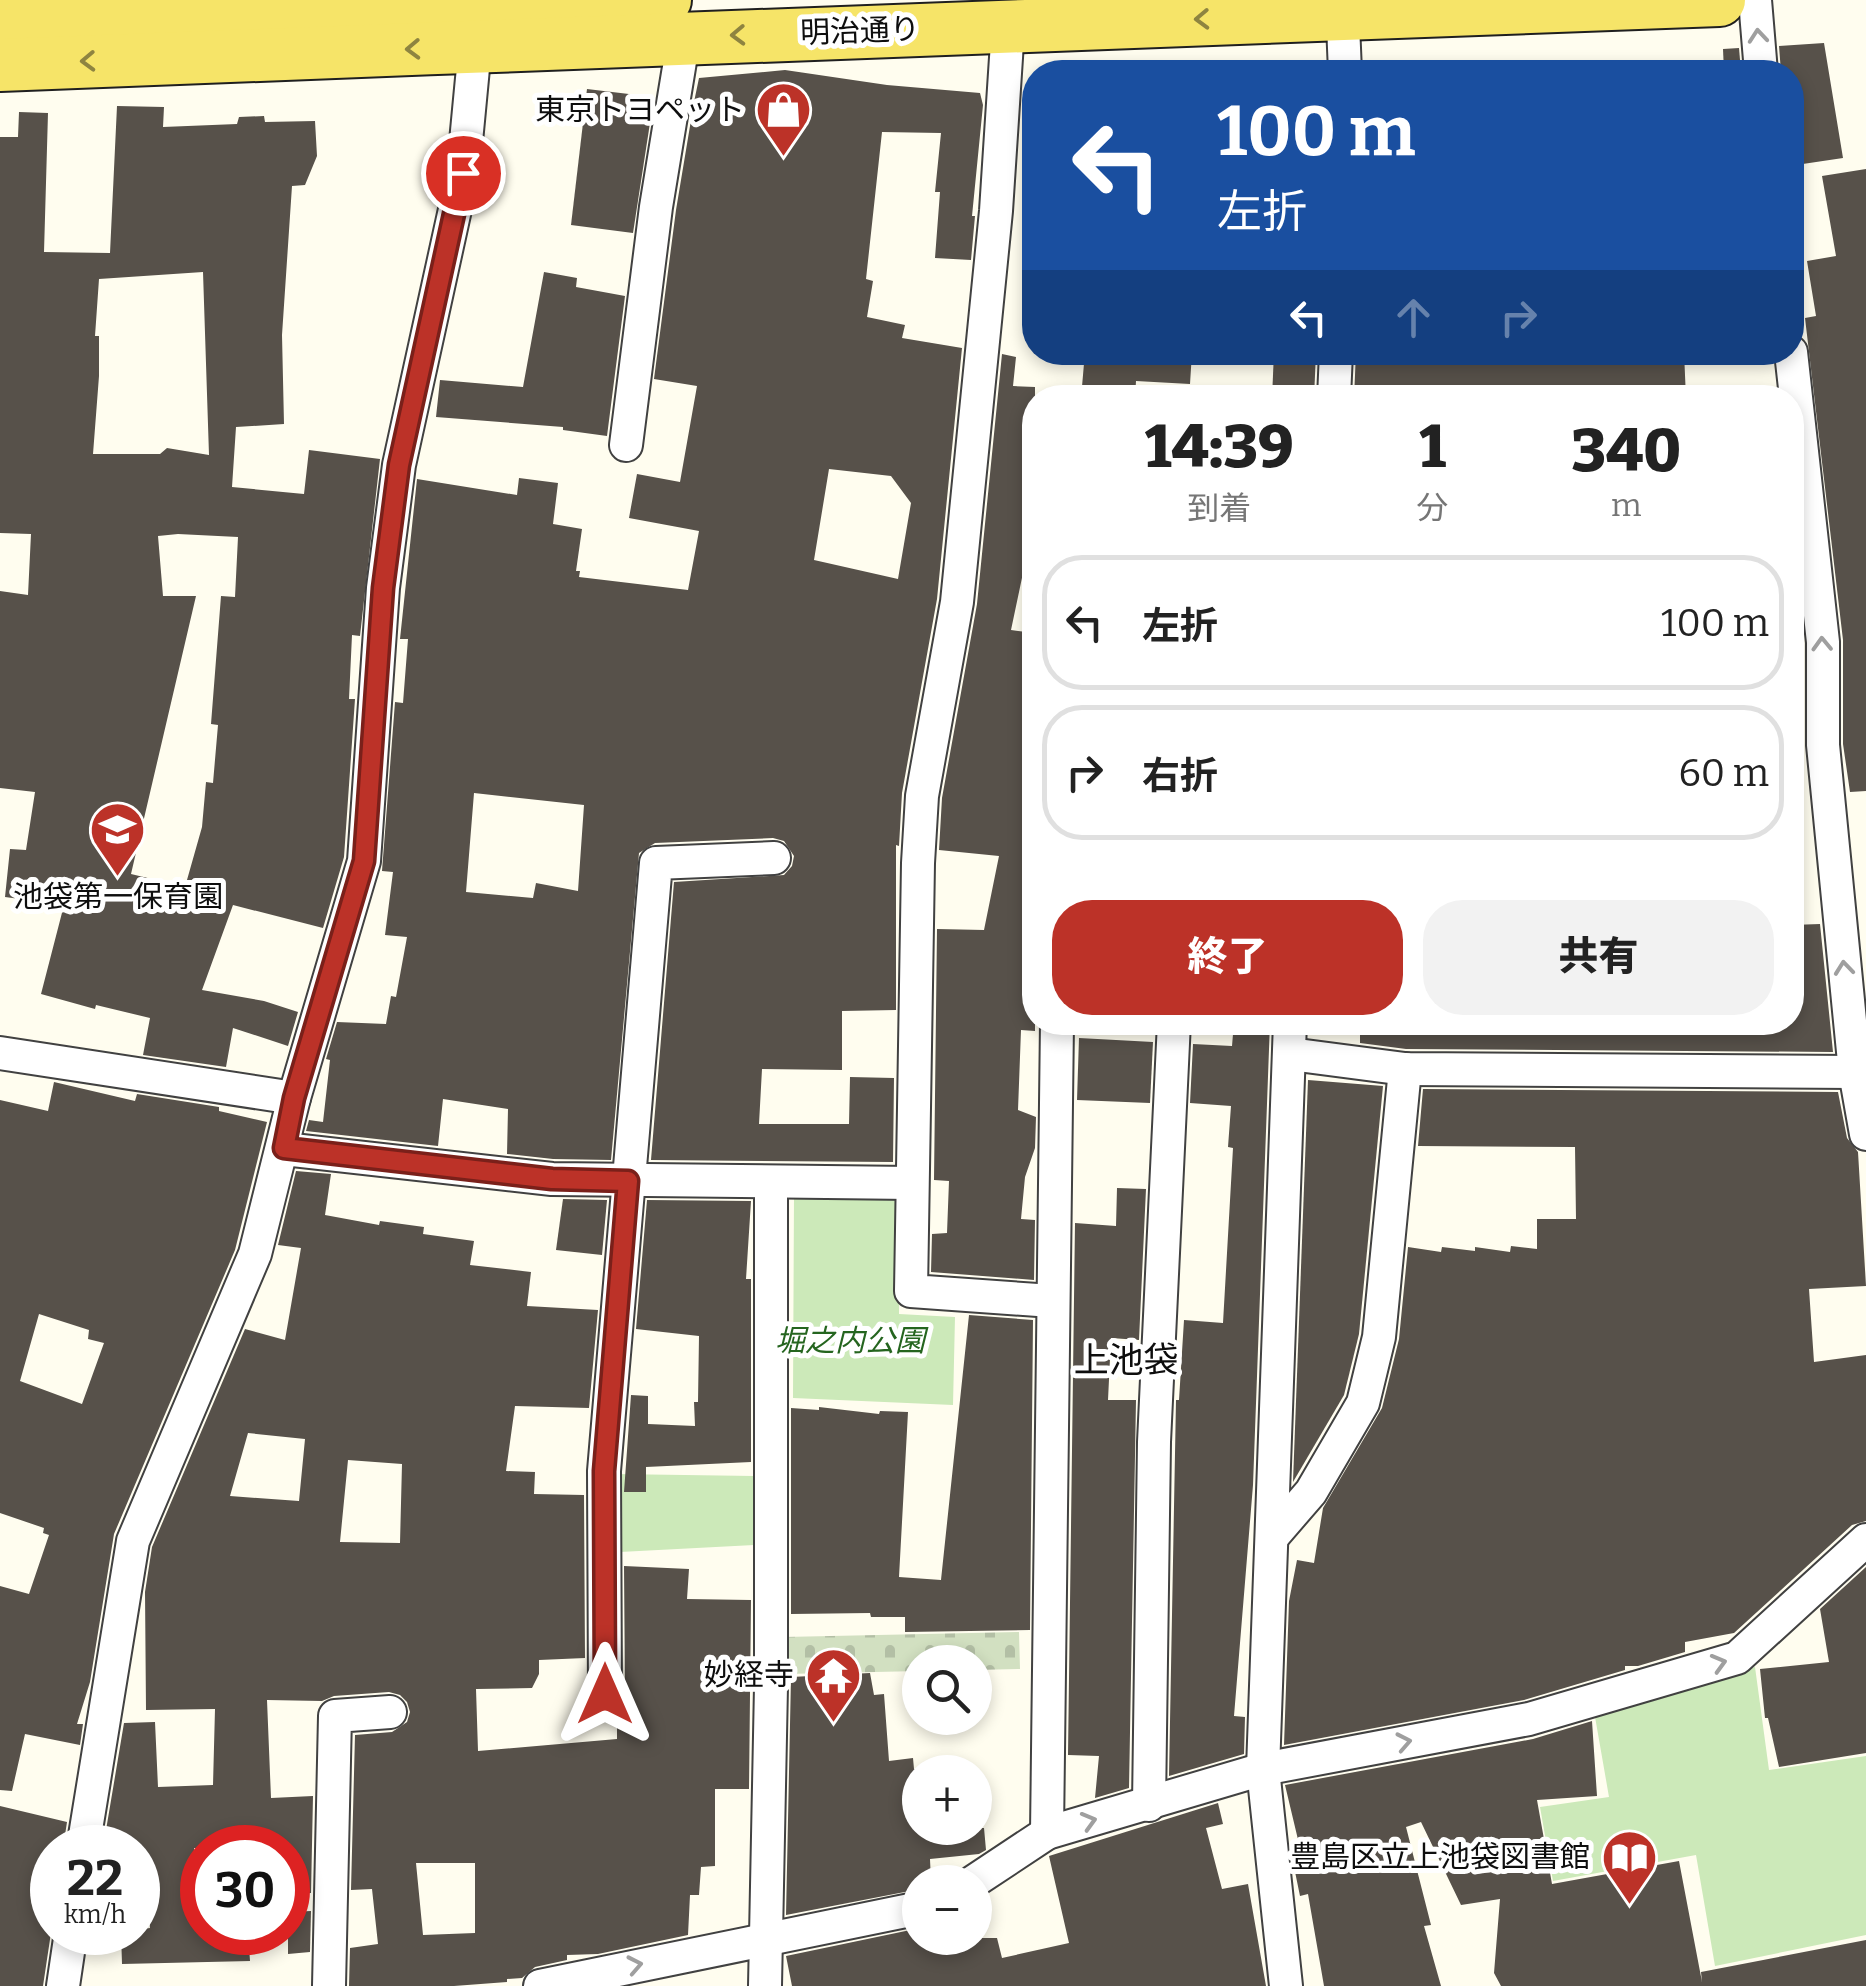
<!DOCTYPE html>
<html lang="ja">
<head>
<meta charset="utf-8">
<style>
  :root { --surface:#fff; --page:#f2f2f2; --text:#222; --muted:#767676; --line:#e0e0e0; --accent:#bc3228 }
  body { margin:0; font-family:Bitter,"Noto Sans JP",serif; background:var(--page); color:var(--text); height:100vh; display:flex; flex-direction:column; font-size:38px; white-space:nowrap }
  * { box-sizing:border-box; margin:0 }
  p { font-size:32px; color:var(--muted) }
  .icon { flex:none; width:55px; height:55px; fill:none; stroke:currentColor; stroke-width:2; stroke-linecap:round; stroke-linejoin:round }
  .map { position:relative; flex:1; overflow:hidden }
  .details { position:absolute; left:1022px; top:385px; width:782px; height:650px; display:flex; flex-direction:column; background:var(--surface); border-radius:40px; box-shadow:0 5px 15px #0003 }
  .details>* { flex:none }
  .banner { position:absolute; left:1022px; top:60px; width:782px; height:305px; border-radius:40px; box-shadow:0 5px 15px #0003; background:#1a4fa0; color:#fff; overflow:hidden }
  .buttons { position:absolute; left:902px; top:1645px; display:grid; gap:20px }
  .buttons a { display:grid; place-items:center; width:90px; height:90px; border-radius:50%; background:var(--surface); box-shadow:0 5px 15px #0003; font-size:50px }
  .speed { position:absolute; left:30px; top:1825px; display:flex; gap:20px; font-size:50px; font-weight:700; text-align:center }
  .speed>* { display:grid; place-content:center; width:130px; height:130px; border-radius:50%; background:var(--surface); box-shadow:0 5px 15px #0003; line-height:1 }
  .speed small { font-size:25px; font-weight:400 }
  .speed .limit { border:15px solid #d22; background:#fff; color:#111 }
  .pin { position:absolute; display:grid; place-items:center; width:85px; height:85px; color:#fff; margin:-42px; border:5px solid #fff; border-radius:50%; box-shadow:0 2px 10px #0007 }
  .me { position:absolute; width:110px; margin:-55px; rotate:0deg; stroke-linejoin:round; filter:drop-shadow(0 0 8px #0008) }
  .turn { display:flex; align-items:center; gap:35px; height:210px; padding:0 30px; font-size:45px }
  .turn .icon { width:130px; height:130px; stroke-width:2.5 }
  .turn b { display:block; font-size:70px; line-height:85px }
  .lanes { display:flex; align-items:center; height:95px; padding:0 30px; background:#0003; justify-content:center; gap:50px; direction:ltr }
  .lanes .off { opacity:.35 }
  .eta { display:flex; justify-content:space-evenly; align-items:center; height:170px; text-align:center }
  .eta b { font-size:60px; font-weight:800; line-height:70px }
  .action { display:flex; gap:20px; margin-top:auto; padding:20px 30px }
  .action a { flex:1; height:115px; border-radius:40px; background:var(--accent); color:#fff; font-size:40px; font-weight:800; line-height:115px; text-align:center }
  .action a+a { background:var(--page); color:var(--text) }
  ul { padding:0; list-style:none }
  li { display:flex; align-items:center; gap:30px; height:135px; margin:0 20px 15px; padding:0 10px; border:5px solid var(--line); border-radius:40px }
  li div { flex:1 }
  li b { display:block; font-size:38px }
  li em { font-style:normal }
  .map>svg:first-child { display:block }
  .cemetery { fill:url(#cemetery-stones) }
  .park { fill:#cce9b9 }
  .building { fill:#57514a; fill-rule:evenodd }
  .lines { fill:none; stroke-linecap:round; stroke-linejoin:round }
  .street-casing { stroke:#414141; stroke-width:36 }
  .primary-casing { stroke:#1f1f1f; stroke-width:56 }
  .street { stroke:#fff; stroke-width:32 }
  .primary { stroke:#f6e468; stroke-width:52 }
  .oneway { stroke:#8e8440 }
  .oneway2 { stroke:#9f9f9f }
  .route-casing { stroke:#7a201a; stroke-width:25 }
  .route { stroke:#bc3228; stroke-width:18 }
  .labels { text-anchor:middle; stroke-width:10; stroke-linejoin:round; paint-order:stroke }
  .street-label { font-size:30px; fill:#0e0e0e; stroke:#fff }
  .poi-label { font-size:30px; fill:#0e0e0e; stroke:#fff; text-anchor:end }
  .park-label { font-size:30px; font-style:italic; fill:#25651f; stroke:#fff }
  .quarter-label { font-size:35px; fill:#0e0e0e; stroke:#fff }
</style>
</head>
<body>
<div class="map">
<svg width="1866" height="1986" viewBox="0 0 1866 1986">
  <defs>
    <pattern id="cemetery-stones" width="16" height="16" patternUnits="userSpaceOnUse" patternTransform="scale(2.5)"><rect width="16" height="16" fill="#d2e0c1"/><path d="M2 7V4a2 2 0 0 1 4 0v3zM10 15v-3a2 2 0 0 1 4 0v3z" fill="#b3bfa5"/></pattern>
  </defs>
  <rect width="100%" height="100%" fill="#fffdef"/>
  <polygon class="cemetery" points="1019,1632 1020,1669 975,1670 975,1662 920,1662 920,1671 785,1674 784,1637"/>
  <g class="park">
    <polygon points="794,1195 901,1196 899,1314 955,1317 953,1405 793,1398"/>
    <polygon points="615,1474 754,1476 754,1545 620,1552"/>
    <polygon points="1755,1667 1769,1770 1866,1756 1866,1935 1715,1966 1696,1855 1553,1881 1540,1807 1609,1797 1594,1711"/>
  </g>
  <g class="building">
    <polygon points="1824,43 1843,158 1796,165 1792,142 1792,72 1781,72 1779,46"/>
    <polygon points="1739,48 1741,72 1724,72 1723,49"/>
    <path d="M785,70l102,15 93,8 3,12 -11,111h3l-4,44 -36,-2 5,-66h-5l6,-59 -59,-1 -16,147 7,2 -6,36 38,8 -3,13 60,10 -25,251 -35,194 -3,53 -3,-1v165l-54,1v59l-80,-1 -3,55h90l1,-47 44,1 -1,84 -242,-2 23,-278 110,-7 8,-9 2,-10 -10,-15 -11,-3 -118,5 -16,10 -28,307 -58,-1 -46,-5 1,-45 -65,-10 -5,47 -132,-15 3,-11 14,2 7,-62 -4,-1 11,-37 49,2 5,-28 5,1 11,-60 -22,-2 8,-63 -11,-1 13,-169 8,1 5,-64h-8l17,-160 100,16 2,-17 39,5 -5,41 29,5 -6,42h4l-1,6 109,13 11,-59 -70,-13 8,-44 43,8 17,-96 -43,-7 22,-169 18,-108 5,-24zM829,469l62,7 20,27 -13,76 -84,-19zM474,793l110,12 -6,86 -42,-8 -3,15 -67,-6z"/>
    <polygon points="587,89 654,97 633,233 571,225"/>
    <path d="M117,106l47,1 -1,20 74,-3 2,-7 25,-1 1,6 50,-1 2,35 -12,29 -13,1 -10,149 2,89 -48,3 -4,60 72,7 5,-44 71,9 -20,177 -8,-1 -3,64h6l-11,158 -21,71 -90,-23 -31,85 62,11 34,11 -10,34 -55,-18 -7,39 -83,-12 7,-37 -54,-13 -1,4 -54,-15 23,-89 -59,-8 5,-48 16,1 9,-58 -35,-4v-197l28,4 3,-61 -31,-1v-396h18l1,-25 29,1 -4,139 66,1zM203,272l6,183 -42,-7 -7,6h-67l6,-78v-40h-4l4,-57zM178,534l60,3 -3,60 -14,-1 -10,128 7,1 -5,58 -7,-1 -4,45 -17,60 -54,-13 65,-278h-33l-5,-60z"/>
    <polygon points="1866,169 1866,791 1850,792 1843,744 1843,640 1805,318 1816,316 1807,261 1836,256 1822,176"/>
    <polygon points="544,272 577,278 576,287 625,296 607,436 563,430 563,427 436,417 440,380 523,387"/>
    <polygon points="1085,352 1192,352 1190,384 1136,381 1135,398 1081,398"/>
    <polygon points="1274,352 1316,352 1314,398 1272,398"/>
    <polygon points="1356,352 1512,358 1513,352 1684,352 1686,398 1354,398"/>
    <polygon points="1002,354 1016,357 1013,386 1035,387 1035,574 1023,573 1011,630 1035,633 1035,1031 1021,1030 1018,1110 1036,1117 1035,1148 1025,1177 1021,1219 1035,1220 1034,1280 931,1272 932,1234 947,1233 949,1181 934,1180 937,929 984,930 999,856 939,850 942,798 977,604"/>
    <polygon points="1792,548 1803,643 1803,671 1792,672"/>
    <polygon points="1820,924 1833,1052 1406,1049 1360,1043 1360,1022 1404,1022 1404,1029 1529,1022 1792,1022 1792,925"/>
    <polygon points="1234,1022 1270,1022 1253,1485 1234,1716 1245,1717 1244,1754 1169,1776 1176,1400 1179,1400 1184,1320 1223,1323 1233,1148 1228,1147 1231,1106 1190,1103 1193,1044 1232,1046"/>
    <polygon points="1079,1038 1153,1042 1150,1103 1077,1100"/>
    <polygon points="1308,1080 1383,1086 1359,1334 1344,1395 1293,1482"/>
    <path d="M54,1082l81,19 2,-7 82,13v4l48,11 -32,128 -121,284 -24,148 -13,42h6l-3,21 -55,-11 -13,57 -12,-1v-204l29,8 20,-59 -6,-2 1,-5 -44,-15v-413l48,11zM39,1314l50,16 -1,9 16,4 -22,61 -62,-23z"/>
    <polygon points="1423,1089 1838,1092 1847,1138 1858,1152 1866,1286 1809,1289 1814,1362 1866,1355 1866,1521 1852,1525 1734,1633 1685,1642 1685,1652 1638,1666 1625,1666 1625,1670 1524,1700 1284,1745 1289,1601 1297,1560 1314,1563 1323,1508 1382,1408 1399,1339 1408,1247 1441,1252 1442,1247 1475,1251 1475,1247 1510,1252 1511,1246 1537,1249 1537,1219 1576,1219 1575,1147 1418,1146"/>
    <path d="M296,1171l35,3 -6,41 54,10 1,-4 44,6 -1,7 51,7 -4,24 61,7 -4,34 71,4 -9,98 -74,-2 -9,65 29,1 -1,22 50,1 1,163 -46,2v14l-7,14 -56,1 2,62 139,-12v-30l8,-16 -1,-127 65,3 -2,30 64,1 -2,189h-34v77l-14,1 -2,28h-9l-2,40 -90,19 -31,1v5l-32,7 -13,11 -15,1v3l-53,4h-105l1,-38 28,-4 -6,-55 -21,1 4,-155 37,-3 15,-10 3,-10 -3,-10 -7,-7 -11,-3 -55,4 -12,5 -55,-1 4,98 42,-2 -2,97 -22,1 -1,-46h-94l8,84h46l2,29 -128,3 -1,-32 29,-4 -5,-74h-7v-6h-35l21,-125 31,-1 3,65 55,-2 2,-76 -69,1 -1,-118 7,-45 93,-218 40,11 16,-92 -23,-3zM248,1433l57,6 -6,62 -69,-5zM348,1460l54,4 -2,79 -60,-1zM416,1863h59v70l-52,2z"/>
    <polygon points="1117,1188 1146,1189 1139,1340 1111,1338 1108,1400 1136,1400 1129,1788 1095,1798 1099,1756 1068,1755 1075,1223 1116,1226"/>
    <polygon points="563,1199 607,1200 602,1255 556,1250"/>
    <polygon points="647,1200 751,1201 746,1279 751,1279 751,1462 646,1467 646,1492 624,1492 631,1395 648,1396 648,1424 695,1426 694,1402 698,1402 699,1336 636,1329"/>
    <polygon points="969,1315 1033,1320 1030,1630 905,1632 905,1617 871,1617 870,1613 791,1614 791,1408 819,1410 819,1407 879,1414 880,1411 908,1412 899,1577 941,1580"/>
    <polygon points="1866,1567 1866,1753 1779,1767 1768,1718 1765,1718 1760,1669 1829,1662 1820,1609"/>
    <polygon points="870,1673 874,1695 884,1694 889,1761 913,1758 914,1769 920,1769 920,1828 984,1828 986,1850 979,1854 930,1859 931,1882 920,1882 920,1889 786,1915 791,1677"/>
    <polygon points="1592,1721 1597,1796 1537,1800 1552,1884 1679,1861 1702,1982 1701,1972 1866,1940 1866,1986 1501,1986 1494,1973 1500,1899 1461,1905 1421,1822 1406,1827 1431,1925 1424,1926 1441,1986 1324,1986 1308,1894 1300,1896 1293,1862 1292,1850 1300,1848 1285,1785 1533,1739"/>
    <polygon points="1218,1803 1223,1824 1206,1828 1222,1889 1248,1884 1266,1986 792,1986 786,1956 920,1928 920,1938 997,1938 1002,1958 1069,1943 1049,1856"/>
    <polygon points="0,1806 67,1822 63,1848 52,1848 52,1926 43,1986 0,1986"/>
    <polygon points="311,1911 310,1952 288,1954 288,1912"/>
  </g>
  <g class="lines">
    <defs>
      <g id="street">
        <polyline points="1342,0 1345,72"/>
        <polyline points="1755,0 1761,72"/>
        <polyline points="1008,27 996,211 957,602 922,796 918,863 911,1291 1052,1301"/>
        <polyline points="1791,352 1823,642 1823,745 1855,1072 1866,1134"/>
        <polyline points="1334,398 1336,352"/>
        <polyline points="626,445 656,207 684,37"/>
        <polyline points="0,1053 294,1098"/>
        <polyline points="1290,1054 1405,1069 1855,1072"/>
        <polyline points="284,1149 552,1179 912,1183"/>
        <polyline points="1273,1536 1311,1492 1363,1403 1379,1337 1405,1069"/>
        <polyline points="605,1693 604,1471 656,863 774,858"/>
        <polyline points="1149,1805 1154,1442 1174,1022"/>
        <polyline points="1047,1833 1057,1022"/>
        <polyline points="83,1848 133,1541 255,1254 294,1098 364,861 383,588 399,465 463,173 475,47"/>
        <polyline points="973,1882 1047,1833 1263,1769 1529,1719 1737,1658 1866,1540"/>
        <polyline points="63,1986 71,1932"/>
        <polyline points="329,1986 335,1716 390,1712"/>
        <polyline points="540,1986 920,1908"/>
        <polyline points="765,1986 771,1686 771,1184"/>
        <polyline points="1286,1986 1263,1769 1290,1022"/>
      </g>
      <g id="primary">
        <polyline points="0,25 665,0"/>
        <path d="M0,65c573,-22 1146,-45 1719,-65"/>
      </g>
    </defs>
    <use href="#street" class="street-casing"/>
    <use href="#primary" class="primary-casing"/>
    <use href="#street" class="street"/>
    <use href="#primary" class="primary"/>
  </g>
  <defs><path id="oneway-chevron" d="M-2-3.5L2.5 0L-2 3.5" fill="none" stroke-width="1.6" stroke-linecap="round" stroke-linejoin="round" transform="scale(2.5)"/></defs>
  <g class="oneway">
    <use href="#oneway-chevron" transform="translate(1202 19) rotate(178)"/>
    <use href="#oneway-chevron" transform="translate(738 35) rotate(178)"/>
    <use href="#oneway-chevron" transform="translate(413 49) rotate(178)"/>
    <use href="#oneway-chevron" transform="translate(88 61) rotate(178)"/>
  </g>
  <g class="oneway2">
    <use href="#oneway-chevron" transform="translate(1758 36) rotate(-95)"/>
    <use href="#oneway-chevron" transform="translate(1822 644) rotate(-92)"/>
    <use href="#oneway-chevron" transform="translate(1844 968) rotate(-96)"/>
    <use href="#oneway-chevron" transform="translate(1719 1663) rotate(-16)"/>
    <use href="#oneway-chevron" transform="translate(1404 1742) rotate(-11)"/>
    <use href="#oneway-chevron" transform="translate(1089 1821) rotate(-16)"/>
    <use href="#oneway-chevron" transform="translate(635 1965) rotate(-11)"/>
  </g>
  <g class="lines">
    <defs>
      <polyline id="route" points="463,173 399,465 383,588 364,861 294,1098 284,1148 552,1179 628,1181 604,1471 605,1694"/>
    </defs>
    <use href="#route" class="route-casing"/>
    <use href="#route" class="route"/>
  </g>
  <defs>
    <symbol id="shop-pin" viewBox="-11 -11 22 30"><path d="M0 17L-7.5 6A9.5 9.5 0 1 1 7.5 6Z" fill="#bc3228" stroke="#fff"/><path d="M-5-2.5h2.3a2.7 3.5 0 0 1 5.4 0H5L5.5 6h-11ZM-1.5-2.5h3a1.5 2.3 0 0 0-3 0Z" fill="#fff"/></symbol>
    <symbol id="school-pin" viewBox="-11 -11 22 30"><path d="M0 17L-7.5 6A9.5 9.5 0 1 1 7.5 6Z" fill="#bc3228" stroke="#fff"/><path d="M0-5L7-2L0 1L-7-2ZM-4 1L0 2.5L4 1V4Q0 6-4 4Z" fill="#fff"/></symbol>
    <symbol id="temple-pin" viewBox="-11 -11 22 30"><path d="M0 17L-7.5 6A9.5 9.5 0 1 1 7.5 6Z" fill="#bc3228" stroke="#fff"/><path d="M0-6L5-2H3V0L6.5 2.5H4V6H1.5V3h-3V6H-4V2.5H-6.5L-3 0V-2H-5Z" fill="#fff"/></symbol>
    <symbol id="library-pin" viewBox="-11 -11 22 30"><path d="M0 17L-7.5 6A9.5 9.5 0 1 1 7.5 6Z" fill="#bc3228" stroke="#fff"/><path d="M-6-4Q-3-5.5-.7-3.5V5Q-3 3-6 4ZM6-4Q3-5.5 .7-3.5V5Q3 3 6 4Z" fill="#fff"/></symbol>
  </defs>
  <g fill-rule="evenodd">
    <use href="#shop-pin" x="752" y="78" width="63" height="86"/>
    <use href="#school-pin" x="86" y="798" width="63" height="86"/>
    <use href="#temple-pin" x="802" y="1644" width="63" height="86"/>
    <use href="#library-pin" x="1598" y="1826" width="63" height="86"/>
  </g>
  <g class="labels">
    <g class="street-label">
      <text transform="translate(860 31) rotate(-2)" y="10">明治通り</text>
    </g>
    <g class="poi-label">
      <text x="745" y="120">東京トヨペット</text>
      <text x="118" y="907" text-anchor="middle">池袋第一保育園</text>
      <text x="794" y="1685">妙経寺</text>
      <text x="1590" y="1867">豊島区立上池袋図書館</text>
    </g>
    <g class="park-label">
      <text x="850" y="1351">堀之内公園</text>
    </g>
    <g class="quarter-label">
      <text x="1126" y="1372">上池袋</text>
    </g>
  </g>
</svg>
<div class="buttons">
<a><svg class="icon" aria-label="search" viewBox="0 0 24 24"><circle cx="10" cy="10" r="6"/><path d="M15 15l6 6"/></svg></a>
<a>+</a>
<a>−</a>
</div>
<div class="speed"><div>22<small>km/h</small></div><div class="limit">30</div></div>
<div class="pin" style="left:463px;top:173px;background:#d93025"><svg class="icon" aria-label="arrive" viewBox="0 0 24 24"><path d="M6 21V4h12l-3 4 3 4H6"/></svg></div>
<svg class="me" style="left:605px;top:1694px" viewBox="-20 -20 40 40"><path d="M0-17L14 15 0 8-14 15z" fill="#bc3228" stroke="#fff" stroke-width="4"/></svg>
<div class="banner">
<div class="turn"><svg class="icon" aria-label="left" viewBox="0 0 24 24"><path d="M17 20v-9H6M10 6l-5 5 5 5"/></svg><div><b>100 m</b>左折</div></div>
<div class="lanes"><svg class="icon" aria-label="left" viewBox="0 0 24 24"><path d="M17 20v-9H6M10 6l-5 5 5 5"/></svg><svg class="icon off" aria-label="ahead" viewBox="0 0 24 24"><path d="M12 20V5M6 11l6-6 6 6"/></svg><svg class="icon off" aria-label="right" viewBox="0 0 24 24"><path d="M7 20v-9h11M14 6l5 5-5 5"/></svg></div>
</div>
<section class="details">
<div class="eta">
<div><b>14:39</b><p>到着</p></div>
<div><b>1</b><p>分</p></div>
<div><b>340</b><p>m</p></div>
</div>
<ul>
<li><svg class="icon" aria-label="left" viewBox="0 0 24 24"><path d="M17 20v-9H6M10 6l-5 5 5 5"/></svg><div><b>左折</b></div><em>100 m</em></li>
<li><svg class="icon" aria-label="right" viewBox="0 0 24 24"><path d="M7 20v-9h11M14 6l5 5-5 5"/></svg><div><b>右折</b></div><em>60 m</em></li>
</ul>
<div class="action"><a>終了</a><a>共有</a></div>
</section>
</div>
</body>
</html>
